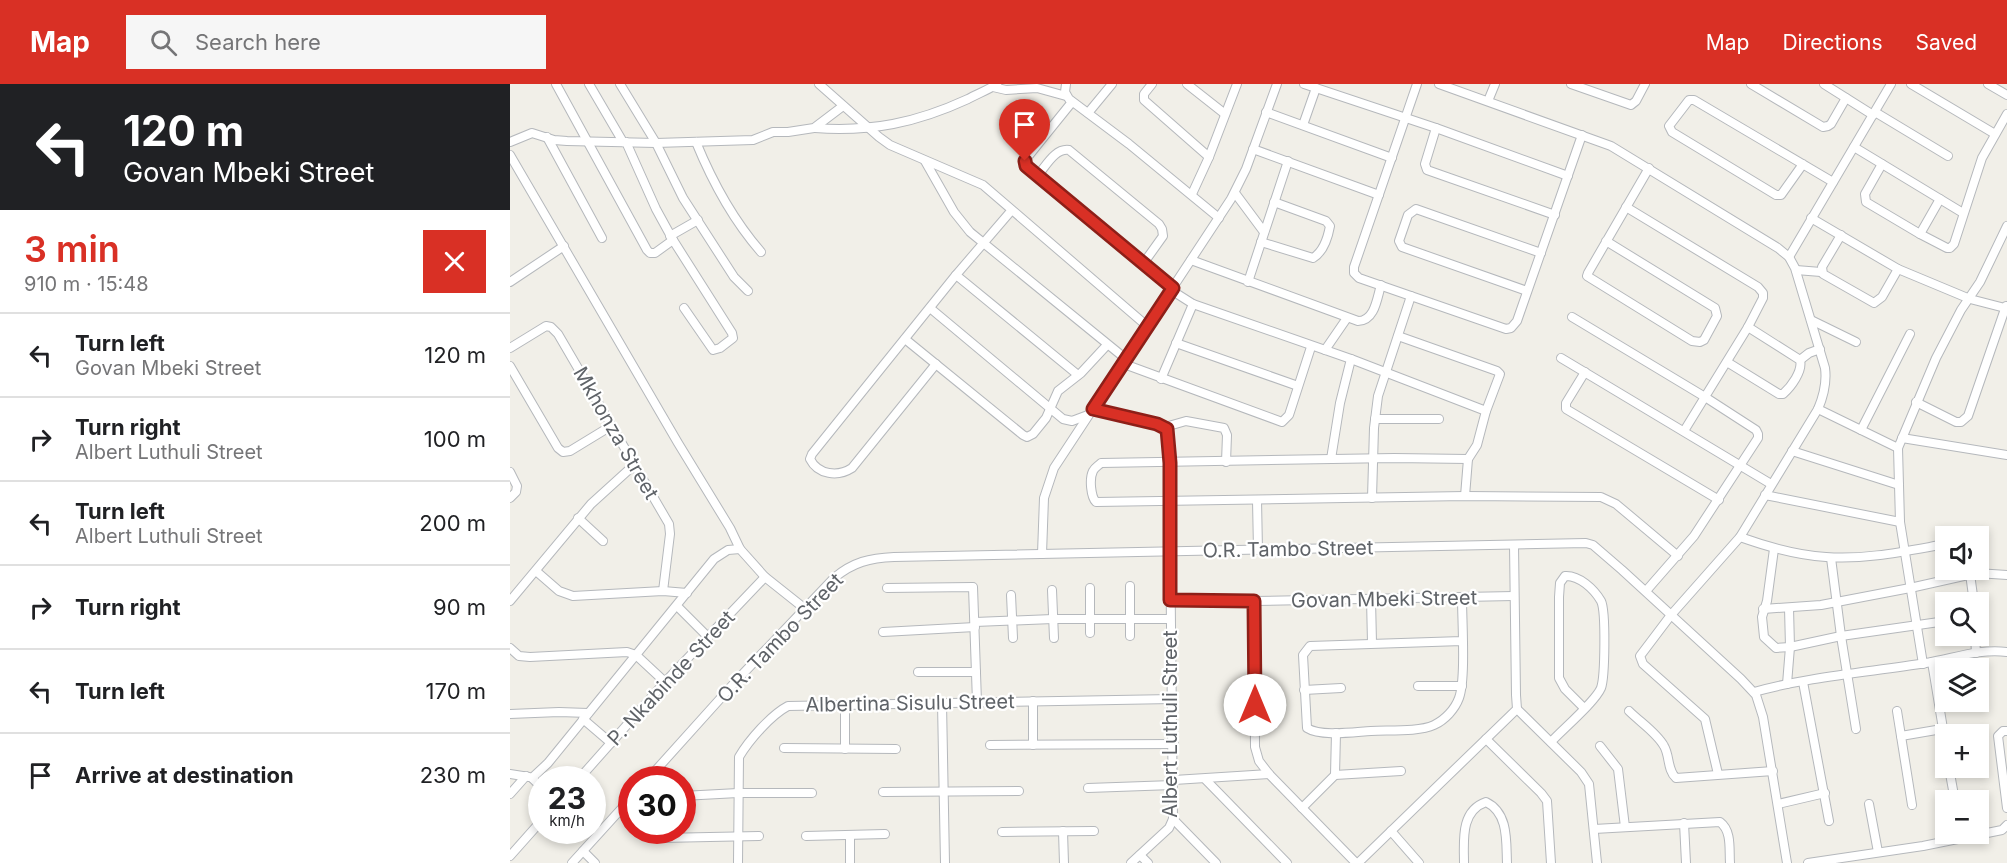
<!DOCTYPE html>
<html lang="en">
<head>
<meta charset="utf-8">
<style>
  :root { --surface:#fff; --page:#f6f6f6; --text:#202124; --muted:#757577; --line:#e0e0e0; --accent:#d93025 }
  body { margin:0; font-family:Inter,sans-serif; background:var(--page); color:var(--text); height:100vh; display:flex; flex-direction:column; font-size:22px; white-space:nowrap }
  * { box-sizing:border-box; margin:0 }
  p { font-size:20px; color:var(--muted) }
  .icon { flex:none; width:33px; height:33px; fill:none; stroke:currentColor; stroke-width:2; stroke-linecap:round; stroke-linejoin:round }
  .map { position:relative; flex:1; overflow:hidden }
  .side { display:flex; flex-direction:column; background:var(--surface); width:510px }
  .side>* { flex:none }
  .top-card { background:#202124; color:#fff; overflow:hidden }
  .tools { position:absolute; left:1425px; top:442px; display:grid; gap:12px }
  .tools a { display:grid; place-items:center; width:54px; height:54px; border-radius:0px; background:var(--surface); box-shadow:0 3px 9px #0003; font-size:30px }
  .speed { position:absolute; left:18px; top:682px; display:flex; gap:12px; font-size:30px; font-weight:700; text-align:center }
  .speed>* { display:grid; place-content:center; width:78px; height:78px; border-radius:50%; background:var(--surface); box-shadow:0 3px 9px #0003; line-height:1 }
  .speed small { font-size:15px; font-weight:400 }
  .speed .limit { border:9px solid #d22; background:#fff; color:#111 }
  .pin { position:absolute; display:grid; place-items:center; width:51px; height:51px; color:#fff; margin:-62px -26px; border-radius:50% 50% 50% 0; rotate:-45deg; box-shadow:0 0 6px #0007 }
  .pin .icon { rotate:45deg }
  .me { position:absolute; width:66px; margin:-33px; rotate:0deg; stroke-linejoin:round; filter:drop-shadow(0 0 4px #0008) }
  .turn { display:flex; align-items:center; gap:21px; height:126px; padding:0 24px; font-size:27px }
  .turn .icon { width:78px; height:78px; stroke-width:2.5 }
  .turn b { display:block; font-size:42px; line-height:51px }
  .round { display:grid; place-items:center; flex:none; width:63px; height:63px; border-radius:0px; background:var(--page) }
  .summary { display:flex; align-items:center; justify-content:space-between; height:102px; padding:0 24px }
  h1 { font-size:36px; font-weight:600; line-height:45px; color:var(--accent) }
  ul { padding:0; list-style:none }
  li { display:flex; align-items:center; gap:18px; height:84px; padding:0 24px; border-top:2px solid var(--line) }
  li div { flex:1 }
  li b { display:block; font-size:22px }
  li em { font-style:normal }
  header { display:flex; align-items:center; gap:36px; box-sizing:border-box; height:84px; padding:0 30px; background:var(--accent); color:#fff }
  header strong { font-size:28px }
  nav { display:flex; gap:33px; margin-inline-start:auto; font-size:21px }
  .search { width:420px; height:54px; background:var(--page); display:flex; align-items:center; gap:15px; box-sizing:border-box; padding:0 21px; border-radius:0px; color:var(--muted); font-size:22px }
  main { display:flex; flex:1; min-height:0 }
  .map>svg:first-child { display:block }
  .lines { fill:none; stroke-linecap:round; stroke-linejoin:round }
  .minor-casing { stroke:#b5b8bc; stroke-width:10 }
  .minor { stroke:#fff; stroke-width:8 }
  .route-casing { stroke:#8d1f18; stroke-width:15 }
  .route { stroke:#d93025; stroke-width:10 }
  .labels { text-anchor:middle; stroke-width:4.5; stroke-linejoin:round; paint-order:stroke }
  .street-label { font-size:20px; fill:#5f6368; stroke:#fff }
</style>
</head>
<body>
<header>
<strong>Map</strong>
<div class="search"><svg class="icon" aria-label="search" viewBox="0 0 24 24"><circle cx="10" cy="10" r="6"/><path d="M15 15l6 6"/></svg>Search here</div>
<nav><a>Map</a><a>Directions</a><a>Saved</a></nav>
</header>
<main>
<section class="side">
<div class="top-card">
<div class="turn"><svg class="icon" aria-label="left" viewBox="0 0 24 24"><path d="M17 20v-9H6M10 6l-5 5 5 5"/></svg><div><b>120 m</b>Govan Mbeki Street</div></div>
</div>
<div class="summary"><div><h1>3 min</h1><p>910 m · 15:48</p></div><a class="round" style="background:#d93025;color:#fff"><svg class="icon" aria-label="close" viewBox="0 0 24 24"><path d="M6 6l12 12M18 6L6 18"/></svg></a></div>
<ul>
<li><svg class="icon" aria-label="left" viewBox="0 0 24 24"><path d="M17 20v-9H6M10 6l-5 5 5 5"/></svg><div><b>Turn left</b><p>Govan Mbeki Street</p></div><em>120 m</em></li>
<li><svg class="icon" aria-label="right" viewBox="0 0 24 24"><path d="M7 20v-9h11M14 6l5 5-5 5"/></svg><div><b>Turn right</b><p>Albert Luthuli Street</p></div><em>100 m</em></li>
<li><svg class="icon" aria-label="left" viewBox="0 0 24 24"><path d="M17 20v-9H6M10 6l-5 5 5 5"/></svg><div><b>Turn left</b><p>Albert Luthuli Street</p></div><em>200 m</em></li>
<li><svg class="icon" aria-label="right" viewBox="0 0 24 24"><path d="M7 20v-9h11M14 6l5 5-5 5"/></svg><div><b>Turn right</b></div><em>90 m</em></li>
<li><svg class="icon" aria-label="left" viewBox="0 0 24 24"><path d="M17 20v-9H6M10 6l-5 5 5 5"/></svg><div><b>Turn left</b></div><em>170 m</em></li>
<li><svg class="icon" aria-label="arrive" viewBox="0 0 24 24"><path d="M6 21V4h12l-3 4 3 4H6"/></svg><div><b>Arrive at destination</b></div><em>230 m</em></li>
</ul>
</section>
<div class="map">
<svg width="1497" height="779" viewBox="0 0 1497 779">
  <rect width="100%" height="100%" fill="#f1efe8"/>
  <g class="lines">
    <defs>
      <g id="minor">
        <polyline points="46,0 137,166 140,169 145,169 163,156"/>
        <polyline points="79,0 113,58"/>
        <polyline points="110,0 146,59 173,114 224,193 238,207"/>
        <polyline points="309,0 369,53 380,61 473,101 637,242"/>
        <polyline points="556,0 555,8 559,15 619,60 709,134"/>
        <polyline points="642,0 634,10 634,16 699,73"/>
        <polyline points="677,0 715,30"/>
        <polyline points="794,0 926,44 1058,92"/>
        <polyline points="907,0 844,183 844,189 849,194 996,245 1001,244 1007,237 1072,51"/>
        <path d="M929,0l172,62 167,102 11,9 6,11 30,100c2,15 -1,27 -7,41l-78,128 -69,78 -31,41 3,8 62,55 13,55"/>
        <polyline points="1061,0 1121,21 1126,17 1135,0"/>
        <polyline points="1241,0 1313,43 1318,42 1321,40 1336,14"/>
        <polyline points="1314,0 1363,31"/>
        <polyline points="1401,0 1485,50"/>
        <polyline points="1478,0 1497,11"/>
        <polyline points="483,3 496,6 527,4 556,12"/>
        <polyline points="978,17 985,0"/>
        <polyline points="562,18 516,75 515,81 663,204"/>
        <polyline points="756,28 882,74"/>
        <polyline points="1365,28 1438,72"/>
        <polyline points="578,29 602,0"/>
        <polyline points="793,41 806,4"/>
        <path d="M305,44c56,4 101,-5 153,-29 9,-5 20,-9 29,-15"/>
        <polyline points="926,44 915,80 917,86 1045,131"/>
        <polyline points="37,53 92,154"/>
        <polyline points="0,58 22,49 44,56 57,57 146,59 243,56 263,48 278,48 304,44 333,22"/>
        <polyline points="116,58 146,125 163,156 222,249 223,254 210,264 203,266 174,224"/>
        <path d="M186,58c16,39 38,79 65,110"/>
        <polyline points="1344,63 1453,129"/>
        <polyline points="743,65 869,111"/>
        <polyline points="0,71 168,359 220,444 230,465 255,493 294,524"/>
        <polyline points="415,77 444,128 460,148 616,275"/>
        <polyline points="1293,80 1271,111 1266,111 1162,48 1159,42 1179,16 1184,16 1323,98"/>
        <polyline points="1372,80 1355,110 1356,118 1410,150 1437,164 1440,164 1444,160 1472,74 1497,30"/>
        <path d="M528,91c8,-9 17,-27 31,-25l90,74 3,5 1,7 -20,28"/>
        <polyline points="725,109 754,148"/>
        <polyline points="682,110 699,73 727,0"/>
        <polyline points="1116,123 1248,203 1253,209 1253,214 1238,243 1174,347"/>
        <polyline points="1301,134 1388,185 1460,215 1495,224"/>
        <polyline points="1410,150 1430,115"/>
        <polyline points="1331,151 1312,183 1313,190 1364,219 1372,213 1388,185"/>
        <polyline points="160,152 188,136"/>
        <polyline points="1096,157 1205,224 1207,232 1194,256 1190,258 1182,257 1077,192 1078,189 1139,84"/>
        <path d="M751,158l52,16c10,-6 15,-21 17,-32l-4,-5 -52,-19"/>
        <polyline points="1279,173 1381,0"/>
        <path d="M681,176l167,61c17,0 19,-23 23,-36"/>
        <polyline points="1286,186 1311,188"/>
        <polyline points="446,191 568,291"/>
        <polyline points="0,198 54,162"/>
        <polyline points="738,198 778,77"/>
        <polyline points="661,206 683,220 841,275 976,327"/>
        <polyline points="1017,207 892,163 889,157 898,131 906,125 1031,169"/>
        <polyline points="420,224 553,335 562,337 578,331"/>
        <polyline points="1062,233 1195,313 1246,346 1248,350 1248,354 1184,452 1136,507"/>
        <polyline points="1301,236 1346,258"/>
        <polyline points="888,252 987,287 990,290 976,327 967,361 958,375 955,412"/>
        <polyline points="395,255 513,351 517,353 523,350 536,334 548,307 571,289 597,261"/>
        <polyline points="666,259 788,302"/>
        <polyline points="0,264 36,242 41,243 48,250 159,440 160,450 153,507"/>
        <polyline points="815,266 837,234"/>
        <polyline points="1051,274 1261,400"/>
        <polyline points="1290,276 1299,269 1310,265"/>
        <path d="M1217,278l52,32h4c8,-7 20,-23 17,-34l-52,-33"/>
        <path d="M426,280l-84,104c-14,9 -34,7 -42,-9l2,-5 144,-179 55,-64"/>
        <polyline points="614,280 772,338 779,331 801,263"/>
        <polyline points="0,282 48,364 53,368 60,367 101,342"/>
        <polyline points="1075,288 1056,319 1056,325 1209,416"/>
        <polyline points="651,295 683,220"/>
        <polyline points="1406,318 1446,338 1451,338 1458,332 1496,222"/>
        <polyline points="583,325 652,341 659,350 663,735 659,744 621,779"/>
        <polyline points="1308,325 1388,364"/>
        <polyline points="865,335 929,335"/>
        <polyline points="655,343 676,337 714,344 717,351 716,378"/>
        <polyline points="1351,346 1400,250"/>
        <polyline points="1392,354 1497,371"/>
        <polyline points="1282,367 1389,401"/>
        <polyline points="821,375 830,319 841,275"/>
        <path d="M958,375l-74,-1 -293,5c-3,3 -6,4 -8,8 -4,8 -2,26 3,31l369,-6 136,1 15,7 62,52"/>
        <polyline points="0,388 7,402 6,408 0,414"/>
        <polyline points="1255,411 1390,438"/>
        <polyline points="862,414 864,344 868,312 901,212"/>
        <polyline points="747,416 748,466"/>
        <polyline points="68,434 93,457"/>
        <path d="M1230,453c28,10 56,18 86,20 40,3 80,-6 120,-13"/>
        <polyline points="1264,465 1257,517 1252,533 1254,553 1266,564 1280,563 1331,552 1436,537"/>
        <polyline points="532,470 534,414 544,384 721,115 736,85 767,0"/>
        <polyline points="1321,474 1331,552 1346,645"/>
        <polyline points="26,487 49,507 63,512 153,507 177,509"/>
        <polyline points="1460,490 1464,519"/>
        <polyline points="620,502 620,552"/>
        <polyline points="377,504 463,503 467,618"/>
        <polyline points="542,506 544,554"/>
        <polyline points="501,511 503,554"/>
        <polyline points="861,515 862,559"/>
        <polyline points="660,516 744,517 1004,512"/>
        <polyline points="0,517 81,420 124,381"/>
        <polyline points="744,517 745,663 749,677 759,690 846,779"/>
        <polyline points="167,522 198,553"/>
        <polyline points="1253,525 1311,521 1400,504 1467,489 1497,491"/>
        <polyline points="465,538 543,535 660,535"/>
        <polyline points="373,548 465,543"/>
        <polyline points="580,549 580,504"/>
        <polyline points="1465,552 1466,569"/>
        <path d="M952,557l-152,5 -7,9 4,73c14,9 47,4 64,3 18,-1 48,1 63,-6 11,-5 21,-16 25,-27 7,-19 3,-77 3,-100"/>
        <polyline points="0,564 9,572 20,573 117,568 126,571 155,598"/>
        <polyline points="1422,578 1436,663"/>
        <polyline points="1413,580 1390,438 1388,364 1426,274 1451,226 1470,198 1497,142"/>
        <polyline points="408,588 466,588"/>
        <polyline points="1293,598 1319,737"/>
        <polyline points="1277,600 1280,563 1279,524"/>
        <polyline points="908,602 952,602"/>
        <polyline points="794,606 831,604"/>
        <path d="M1244,608c53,-15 116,-20 172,-29 26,-4 54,-15 81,-11"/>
        <polyline points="523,617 523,661"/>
        <polyline points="432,619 435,779"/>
        <polyline points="1007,625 1071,688 1079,700 1087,779"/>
        <path d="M1119,627c11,11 28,22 35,35 6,10 3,24 12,32l97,-7"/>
        <polyline points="1387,627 1402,721"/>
        <polyline points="0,630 49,628 78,629"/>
        <polyline points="73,635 101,659"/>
        <polyline points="1497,647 1493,647 1488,652 1497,724"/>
        <polyline points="1391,652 1432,645"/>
        <polyline points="976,655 1031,709 1037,717 1041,779"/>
        <path d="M1041,658c12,-13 44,-40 50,-54 4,-11 5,-77 0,-87 -7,-12 -22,-26 -36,-25l-5,7 -1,14v81l6,11 19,19"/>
        <polyline points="480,661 664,660"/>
        <polyline points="1090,662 1108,685 1115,743"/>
        <polyline points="274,664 386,665"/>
        <polyline points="335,665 335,620"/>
        <polyline points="1439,684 1445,717"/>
        <polyline points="0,690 19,693"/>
        <polyline points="825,691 891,687"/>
        <polyline points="22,694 38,679 204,475 218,466 230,465"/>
        <polyline points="22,694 32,704"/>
        <polyline points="695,695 777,779"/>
        <polyline points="68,696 155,598 255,493"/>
        <path d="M137,696l90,-100 97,-102c19,-16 36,-20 60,-21l692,-14 7,2 29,25 119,109 15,16 7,22 24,146"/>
        <polyline points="664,696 759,690"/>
        <polyline points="578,704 663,701"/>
        <polyline points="373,708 509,707"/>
        <polyline points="0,710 16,692"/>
        <polyline points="172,712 228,709 302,709"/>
        <polyline points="1268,720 1315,709"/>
        <polyline points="1359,720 1368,768"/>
        <polyline points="792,724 825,691 826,649"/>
        <polyline points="663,735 706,779"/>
        <polyline points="1174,739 1176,779"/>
        <path d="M1084,745l126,-7c12,9 9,27 10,41"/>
        <polyline points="143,747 151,754 249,752"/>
        <polyline points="553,747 554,779"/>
        <polyline points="881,747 909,779"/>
        <polyline points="492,748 584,747"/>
        <polyline points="296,752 375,750"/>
        <polyline points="73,767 85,779"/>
        <polyline points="630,771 638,779"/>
        <polyline points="0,772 32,736"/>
        <polyline points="62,779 122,713"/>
        <path d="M228,779l1,-106c10,-17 32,-42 49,-51l385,-7"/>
        <polyline points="340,779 340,751"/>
        <polyline points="848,779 1007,625 1006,611 1004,461"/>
        <path d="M954,779c0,-22 -4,-52 22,-61 23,11 20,40 21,61"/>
        <polyline points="1298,779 1413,762 1492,746 1497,741"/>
      </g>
    </defs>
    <use href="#minor" class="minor-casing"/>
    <use href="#minor" class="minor"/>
  </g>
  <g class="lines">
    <defs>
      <polyline id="route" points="515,77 516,82 663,204 583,325 647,340 657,345 660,379 660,516 744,517 745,621"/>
    </defs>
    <use href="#route" class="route-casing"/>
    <use href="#route" class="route"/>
  </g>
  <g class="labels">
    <g class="street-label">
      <text transform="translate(106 349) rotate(60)" y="7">Mkhonza Street</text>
      <text transform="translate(778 465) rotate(-1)" y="7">O.R. Tambo Street</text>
      <text transform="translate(874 515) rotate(-1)" y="7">Govan Mbeki Street</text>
      <text transform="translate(270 554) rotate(-46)" y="7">O.R. Tambo Street</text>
      <text transform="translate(161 594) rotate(-47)" y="7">P. Nkabinde Street</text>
      <text transform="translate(400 619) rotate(-1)" y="7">Albertina Sisulu Street</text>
      <text transform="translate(660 640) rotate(-90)" y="7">Albert Luthuli Street</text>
    </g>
  </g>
</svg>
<div class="tools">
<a><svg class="icon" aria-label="sound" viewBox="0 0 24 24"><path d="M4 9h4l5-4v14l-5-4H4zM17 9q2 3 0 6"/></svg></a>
<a><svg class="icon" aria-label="search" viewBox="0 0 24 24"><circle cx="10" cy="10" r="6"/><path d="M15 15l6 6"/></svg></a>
<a><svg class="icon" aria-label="layers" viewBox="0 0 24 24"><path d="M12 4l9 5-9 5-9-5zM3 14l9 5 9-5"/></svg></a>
<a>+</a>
<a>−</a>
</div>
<div class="speed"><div>23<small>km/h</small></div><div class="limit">30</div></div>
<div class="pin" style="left:515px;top:77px;background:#d93025"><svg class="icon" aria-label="arrive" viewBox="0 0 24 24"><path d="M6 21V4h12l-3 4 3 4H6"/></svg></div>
<svg class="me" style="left:745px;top:621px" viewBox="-20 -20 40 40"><circle r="19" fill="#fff"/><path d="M0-13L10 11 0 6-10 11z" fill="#d93025"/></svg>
</div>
</main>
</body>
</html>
